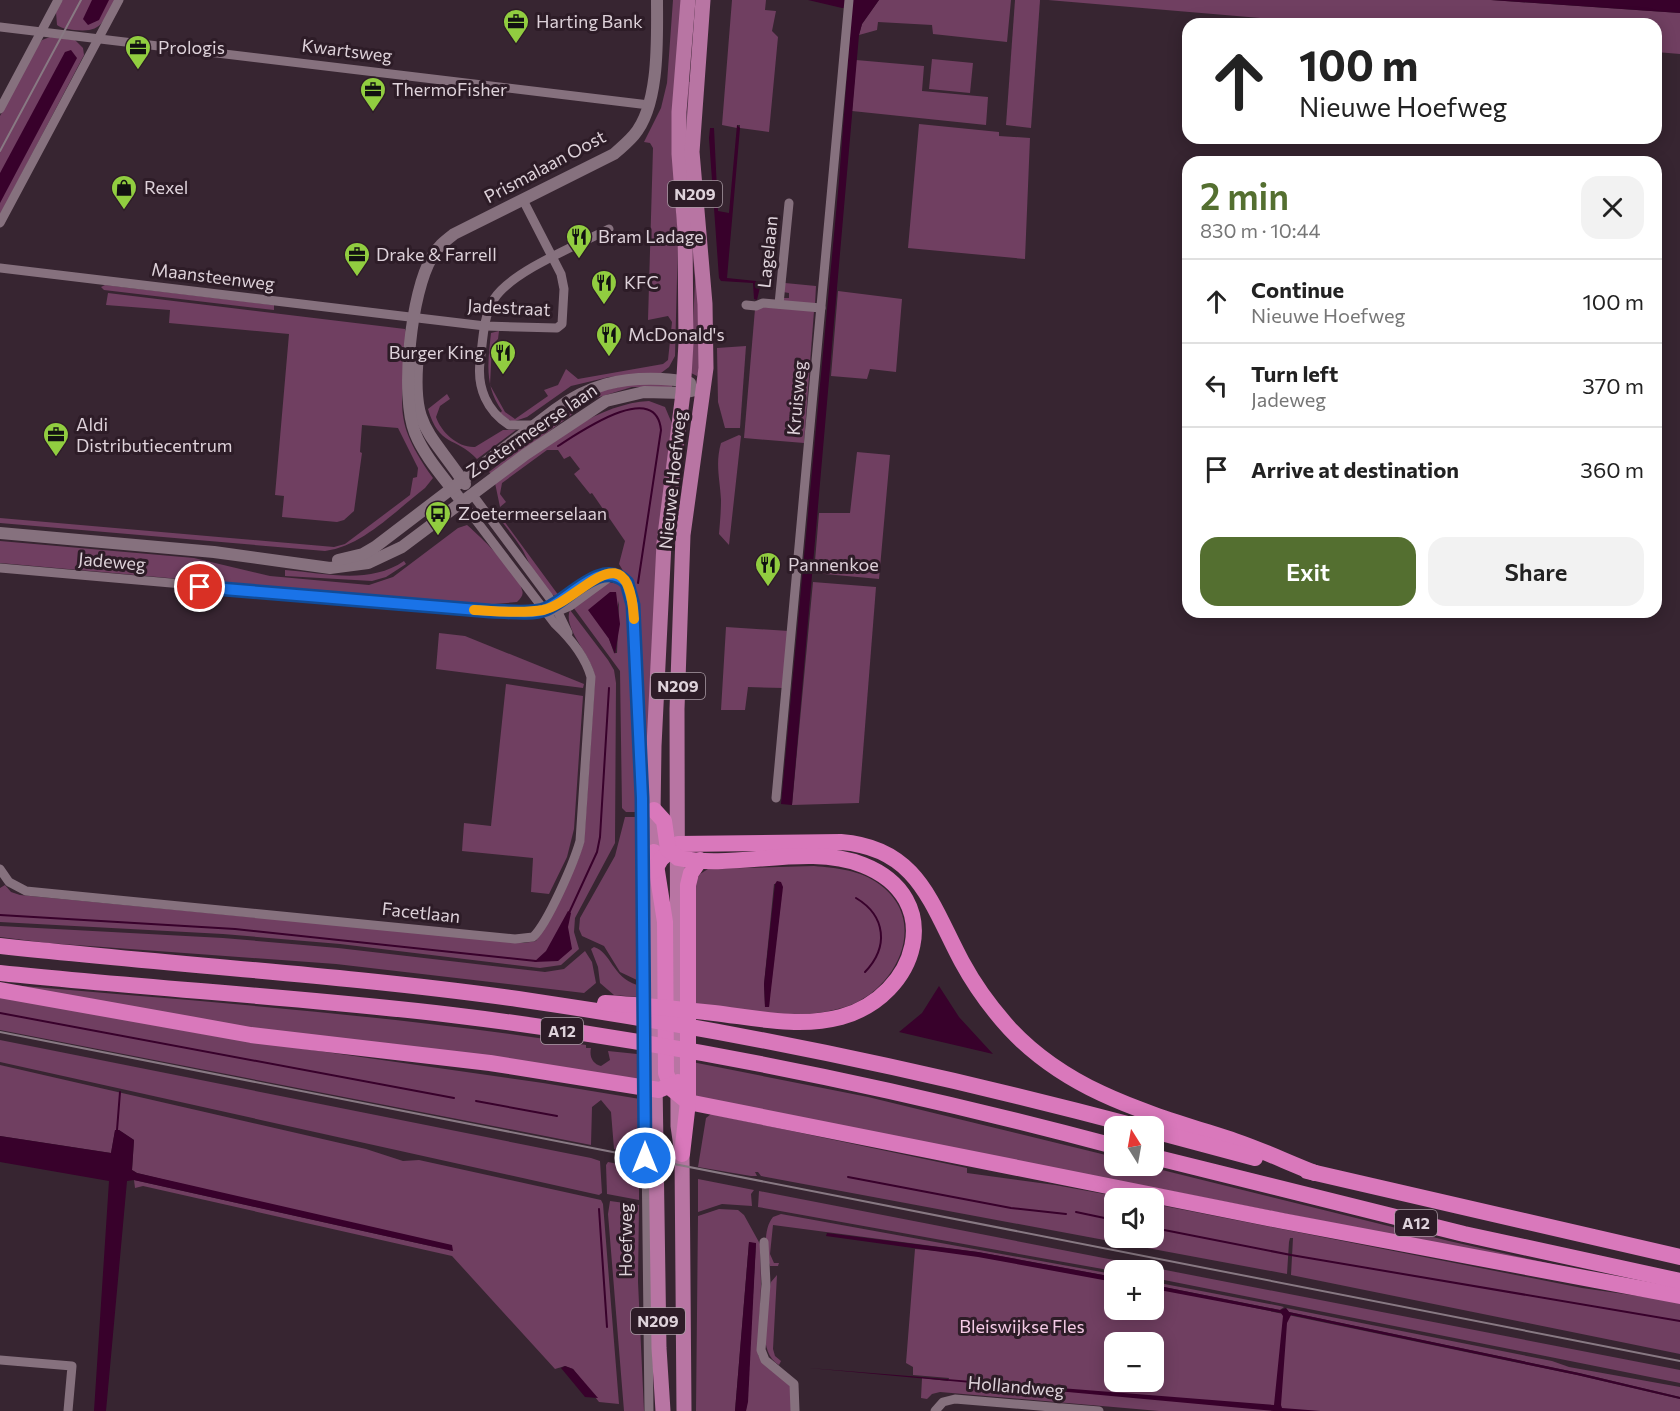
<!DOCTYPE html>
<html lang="en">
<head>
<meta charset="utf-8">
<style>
  :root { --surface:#fff; --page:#f2f2f2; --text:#222; --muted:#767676; --line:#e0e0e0; --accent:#546f30 }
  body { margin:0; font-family:Commissioner,sans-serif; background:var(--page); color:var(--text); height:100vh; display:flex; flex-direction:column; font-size:22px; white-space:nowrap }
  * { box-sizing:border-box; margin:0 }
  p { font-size:20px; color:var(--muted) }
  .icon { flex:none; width:33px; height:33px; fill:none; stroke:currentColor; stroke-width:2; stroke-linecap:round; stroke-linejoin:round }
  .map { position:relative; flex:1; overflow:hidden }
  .side { position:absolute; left:1182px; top:156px; width:480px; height:462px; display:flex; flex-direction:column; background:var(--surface); border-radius:18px; box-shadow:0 3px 15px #0003 }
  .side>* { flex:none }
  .banner { position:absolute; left:1182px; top:18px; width:480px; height:126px; border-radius:18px; box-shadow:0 3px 15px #0003; background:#fff; color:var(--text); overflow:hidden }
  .needle { width:39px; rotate:349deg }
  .controls { position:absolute; left:1104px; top:1116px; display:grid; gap:12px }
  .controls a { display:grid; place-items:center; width:60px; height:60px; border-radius:12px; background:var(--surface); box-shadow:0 3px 15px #0003; font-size:30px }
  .pin { position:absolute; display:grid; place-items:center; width:51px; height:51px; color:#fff; margin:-26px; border:3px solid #fff; border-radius:50%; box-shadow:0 2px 6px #0007 }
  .me { position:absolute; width:66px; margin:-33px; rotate:0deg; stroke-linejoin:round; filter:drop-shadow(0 0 4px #0008) }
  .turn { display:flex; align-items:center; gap:21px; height:126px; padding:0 18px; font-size:27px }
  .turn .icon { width:78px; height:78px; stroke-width:2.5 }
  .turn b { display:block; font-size:42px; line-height:51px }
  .round { display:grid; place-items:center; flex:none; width:63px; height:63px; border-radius:18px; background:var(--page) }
  .headline { display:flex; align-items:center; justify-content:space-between; height:102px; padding:0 18px }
  h1 { font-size:36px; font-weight:600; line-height:45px; color:var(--accent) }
  .action { display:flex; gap:12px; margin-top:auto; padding:12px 18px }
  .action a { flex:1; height:69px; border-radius:18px; background:var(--accent); color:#fff; font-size:24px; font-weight:600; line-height:69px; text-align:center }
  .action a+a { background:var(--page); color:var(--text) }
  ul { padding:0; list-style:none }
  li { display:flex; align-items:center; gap:18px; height:84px; padding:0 18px; border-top:2px solid var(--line) }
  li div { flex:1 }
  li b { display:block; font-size:22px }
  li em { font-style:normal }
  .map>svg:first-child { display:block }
  .green { fill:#703f61; fill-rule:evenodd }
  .water { fill:#38012b }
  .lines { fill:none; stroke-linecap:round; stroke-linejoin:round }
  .stream { stroke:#38012b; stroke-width:2 }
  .minor { stroke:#86717e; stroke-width:9 }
  .tertiary { stroke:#86717e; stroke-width:12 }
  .primary { stroke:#b875a3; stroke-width:15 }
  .motorway { stroke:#d978bb; stroke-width:16 }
  .rail { stroke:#887983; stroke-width:2 }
  .route-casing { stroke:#114b97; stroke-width:15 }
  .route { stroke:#1a73e8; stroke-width:10 }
  .slow { stroke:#f59e0b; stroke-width:10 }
  .labels { text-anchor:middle; stroke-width:6; stroke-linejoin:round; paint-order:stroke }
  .shield { fill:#2d1c27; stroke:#a99ba4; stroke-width:1.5 }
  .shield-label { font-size:16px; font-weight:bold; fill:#ded2da }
  .poi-label { font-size:18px; fill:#ded2da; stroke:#2d1c27; text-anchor:start }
  .street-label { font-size:18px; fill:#ded2da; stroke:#2d1c27 }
  .park-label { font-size:18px; fill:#f5cae6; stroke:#2d1c27 }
</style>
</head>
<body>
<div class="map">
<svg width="1680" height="1411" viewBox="0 0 1680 1411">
  <rect width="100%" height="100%" fill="#372531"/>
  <g class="green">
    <path d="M62,0h53c-13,22 -12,33 -41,30 -6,-1 -12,-1 -17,-5l-1,-13z"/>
    <path d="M673,0h9l-10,135 6,104 -3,117 -6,11 -8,6 -52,4 -38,9 -44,31 -15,5 -12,-9 2,-2c-18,-25 -14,-49 -11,-78l8,-2 -1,8 -6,6 -2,40 15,27 10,7 33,-23 -4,-6 14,-5 8,-16 12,10 85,-15 5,-4 4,-38 -4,-6 -20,4 5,-172 -3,-5 -6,-1 17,-34 6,-25z"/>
    <polygon points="732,0 766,0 765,10 776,11 772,31 778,37 769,132 740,128 740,125 737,125 737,128 722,125"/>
    <polygon points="879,0 1011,0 1007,42 933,34 932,25 878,22 877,30 859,35 862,24"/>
    <polygon points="1015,0 1040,0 1031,128 1006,125"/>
    <polygon points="1048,0 1491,0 1680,13 1680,54 1656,52 1656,24 1330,24"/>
    <polygon points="50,37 75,40 83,48 84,55 0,215 0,116 37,47 42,40"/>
    <polygon points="932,59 973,63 970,93 929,89"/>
    <polygon points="856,60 924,66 922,91 988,97 986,125 852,111"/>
    <polygon points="688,82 691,82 702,363 697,376 691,373 695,280 686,179"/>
    <polygon points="919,124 999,132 999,136 1030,138 1025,259 908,248"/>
    <polygon points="785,283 816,286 815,305 783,302 783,298 789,298 789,293 783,292"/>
    <polygon points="105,285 274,305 274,310 104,290 101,287"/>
    <polygon points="838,291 902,299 896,372 870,369 867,379 831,376"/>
    <path d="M108,293l297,36 2,6c-3,70 -18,81 26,143l-8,10c-30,23 -62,58 -100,63l-325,-28v-5l334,29 11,-3 65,-49 3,-17 4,-1 1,-9 -20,-40 -36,-3 -2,27 2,1 -8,58 -10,9 -7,2 -55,-5 2,-21 -9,-1 14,-161 -120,-11 1,-13 -64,-5z"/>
    <polygon points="763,307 814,311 804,443 744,438 755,309"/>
    <polygon points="746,346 740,428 725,428 718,402 717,348"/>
    <polygon points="632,384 672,384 672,387 632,387 593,399 491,474 489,472 583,400 601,391"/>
    <path d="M447,394l3,5 -10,7 -4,11c5,15 22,31 39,30l28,-17h13l-39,29c-22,-23 -38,-12 -49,-50z"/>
    <path d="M649,401l16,6 8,19 -16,122 -11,253 -11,-210 -16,-27 6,-23 -33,-48 -2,1 -16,-20 6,-5 -10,-13 -6,3 -6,-9h-11l-45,33 -2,11 6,8 -6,5 -5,-24c41,-32 102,-80 154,-82z"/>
    <path d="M739,435l2,1 -12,109 -10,-11c1,-11 2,-23 2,-34 -1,-21 -6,-36 0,-57z"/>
    <polygon points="857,452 890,455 879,579 814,573 819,513 850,513"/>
    <path d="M493,506l66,90 -1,1c-19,-6 -27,-32 -36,-48 -9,-14 -21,-28 -31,-42z"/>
    <path d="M467,525c13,11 52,49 55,65 2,5 -1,8 -5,12l-22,2 -1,3 -494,-44v-22l194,17 76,18 99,9 24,-8 65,-49z"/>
    <path d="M404,561l2,3 -20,13 -14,4 -87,-5v-6c40,3 84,15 119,-9z"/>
    <path d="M607,582l13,2 8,12 10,216h-12l-4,-4 -2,-137 -47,-64zM619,601l-2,52h-3l-5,-14z"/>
    <polygon points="813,582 876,587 859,803 792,805"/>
    <path d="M570,610l38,50 6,10 2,13 -1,160 -40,75 -1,14 5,17 -18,16 -21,3 -200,-24 -117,-10 -223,-12v-34l5,-3 6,7 9,3 504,48 12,-2 42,-81 6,-18 11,-164c-2,-22 -33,-49 -25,-68z"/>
    <polygon points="726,627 789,631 784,688 748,687 745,710 721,710"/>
    <polygon points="439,633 465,636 584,684 583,688 436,669"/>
    <polygon points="506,684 583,696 574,829 567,857 549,894 531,892 533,858 462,851 464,823 491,826"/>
    <polygon points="625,817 638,817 639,981 620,972 604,946 582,936 579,929 580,918 615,856"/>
    <path d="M814,866c23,2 46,4 65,18 51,37 18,104 -31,122 -49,17 -106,3 -155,-1v-118l7,-13 8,-5zM774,884h3l-8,123h-4l-1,-23z"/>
    <polygon points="0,926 223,938 338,948 545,972 564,969 585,951 592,962 596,983 584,993 336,964 48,943 0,937"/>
    <path d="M594,947c17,5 18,30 43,38v12l-23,-2 -14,-12 -2,-16 -7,-18z"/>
    <path d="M0,984c196,17 392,31 586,61v3h5c-2,9 2,16 10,18l9,-6 -2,-9 29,3 1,26 -311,-38z"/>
    <polygon points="0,997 221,1037 543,1083 640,1099 639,1154 614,1149 611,1112 601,1100 592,1107 591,1145 0,1030"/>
    <polygon points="0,1040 591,1158 600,1161 602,1193 599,1195 0,1062"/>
    <polygon points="692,1062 868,1097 1114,1157 1114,1166 1146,1166 1449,1241 1633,1282 691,1097"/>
    <polygon points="0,1065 366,1149 403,1161 419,1160 601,1200 603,1204 619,1404 599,1402 573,1369 565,1366 555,1369 452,1256 143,1186 135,1188 134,1180 453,1251 137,1173 132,1170 134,1140 119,1130 115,1131 111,1153 0,1136"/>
    <polygon points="711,1114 967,1168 967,1173 1055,1185 1126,1198 1114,1198 1114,1238 1154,1238 1154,1204 1582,1288 1680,1302 1680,1354 1291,1275 1293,1238 1290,1238 1289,1242 1287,1274 761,1176 758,1172 755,1172 757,1176 751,1176 698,1167 706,1118"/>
    <polygon points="608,1162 639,1168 639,1200 607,1194 606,1165"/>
    <polygon points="698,1179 754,1190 751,1194 752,1206 722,1204 698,1212"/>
    <polygon points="759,1191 1680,1370 1680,1383 1154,1278 1154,1270 1114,1271 758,1207"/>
    <polygon points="610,1201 639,1205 638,1282 644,1411 624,1411 608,1214"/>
    <path d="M719,1209l19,1 6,5 16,29 1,41 -3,70c8,14 28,19 32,31 3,6 1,18 1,25h-45l10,-167 -7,-2 -14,169h-39l2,-195z"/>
    <path d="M781,1214l326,59 7,1v3l-136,-25 -205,-27 -3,29 4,9h5l-1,3h-8c-5,-14 -7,-37 3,-49z"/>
    <path d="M915,1249l47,4 152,27v30h40v-23l423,88 103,24v12h-521l-219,-19 -8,2 -5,5 -6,-1 1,-20 26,3 1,-3 -36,-3v-8l-7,-4zM1114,1342h40v40h-40z"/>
    <path d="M777,1275l-4,74 2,7 6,5 -2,4c-23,-14 -11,-51 -10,-74l2,-9z"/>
    <polygon points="1154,1282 1280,1306 1284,1307 1280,1310 1154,1285"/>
    <polygon points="1286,1308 1552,1361 1569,1367 1680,1387 1680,1397 1579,1373 1289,1312"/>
  </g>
  <g class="water">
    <polygon points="92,0 109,0 99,20 88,25 83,19"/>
    <polygon points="808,0 879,0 862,24 859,35 792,805 781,804 839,181 852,8 842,8"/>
    <polygon points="1491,0 1680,0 1680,13"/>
    <polygon points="71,50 77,58 0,203 0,173 65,52"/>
    <polygon points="737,125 740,128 727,278 756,281 760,287 757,300 754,299 753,283 721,281 719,278 709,138 710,128 714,128 718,211 729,213"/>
    <polygon points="610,592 616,592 620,624 615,654 609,639 588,610"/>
    <polygon points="777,881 781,882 783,887 769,1007 765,1007 764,984 775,884"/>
    <polygon points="568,911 571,913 568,927 572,949 558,961 534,962 546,951"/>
    <polygon points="939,986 959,1017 993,1054 899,1032 922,1013"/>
    <polygon points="115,1130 119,1130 134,1140 132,1170 137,1173 452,1245 453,1251 134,1180 127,1181 106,1411 94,1411 109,1181 0,1162 0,1136 111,1153"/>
    <polygon points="827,1233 978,1252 1114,1277 1114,1282 978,1257 826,1236"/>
    <polygon points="749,1242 756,1243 748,1402 746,1411 735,1411"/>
    <polygon points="1154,1285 1280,1310 1286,1308 1289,1312 1579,1373 1680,1397 1680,1399 1577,1375 1291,1315 1287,1323 1281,1405 1282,1408 1321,1411 1274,1411 809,1368 1274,1405 1283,1316 1281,1313 1154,1289"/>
    <polygon points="565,1366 573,1369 598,1398 585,1397 561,1368"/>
  </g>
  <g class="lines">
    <g class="stream">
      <path d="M558,446c22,-14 98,-67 103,-16l-23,153"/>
      <path d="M856,898c30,18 33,49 9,74"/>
      <polyline points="569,913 597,852 600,837 609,688"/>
      <polyline points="0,915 235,929 536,961"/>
      <polyline points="0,1013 454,1098"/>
      <polyline points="476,1101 557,1116"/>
      <polyline points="117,1130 120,1092"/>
      <polyline points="848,1177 1011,1208 1066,1214"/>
      <polyline points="599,1209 607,1327"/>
      <polyline points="1076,1212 1114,1220"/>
      <polyline points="1154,1228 1291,1255 1680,1321"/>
    </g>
    <g class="minor">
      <polyline points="0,27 649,105"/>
      <polyline points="0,109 58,0"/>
      <polyline points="0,223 119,0"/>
      <polyline points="0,268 485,326 557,328 562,324 564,289 561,274 523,200"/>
      <polyline points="779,304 789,203"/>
      <polyline points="746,305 756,306 763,303 821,308"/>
      <path d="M535,425h-26c-22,-14 -32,-37 -29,-63 3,-21 3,-46 14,-63 18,-28 84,-54 115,-70"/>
      <polyline points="472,494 554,604 568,633"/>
      <polyline points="0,568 490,611 558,611 570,606 611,576"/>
      <path d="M545,610c20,-13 75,-61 86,-17l11,205 7,613"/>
      <polyline points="776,798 849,0"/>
      <path d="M0,869l9,13 17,9 489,48 18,-2c15,-14 41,-75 47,-96l11,-164c-6,-21 -20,-38 -36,-53l-93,-122"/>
      <polyline points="764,1242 766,1284 761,1350 765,1360 794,1384 795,1411"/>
      <polyline points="0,1360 72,1366 68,1411"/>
      <polyline points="935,1411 943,1402 955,1399 1099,1411"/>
    </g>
    <g class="tertiary">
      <path d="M418,355c-7,73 10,74 47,129"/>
      <path d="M462,502c-16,-22 -37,-44 -47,-69 -15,-37 -4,-142 17,-176 5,-10 13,-16 22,-23l160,-80c7,-6 14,-12 20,-19 26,-30 23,-98 23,-135"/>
      <polyline points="0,533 214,552 330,568 368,563 402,547 526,454 606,401 644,392 683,393 704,388"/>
      <path d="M338,560l25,-6 12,-7 181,-138c33,-24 65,-32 106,-30 10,1 19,1 28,4"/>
    </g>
    <g class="primary">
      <polyline points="663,1411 659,1348 652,881 654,746 664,543 683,393 686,343 685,231 679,154 679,112 688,0"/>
      <polyline points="684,1411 682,1154 678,1126 677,709 683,535 706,368 705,304 692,152 703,0"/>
    </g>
    <g class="motorway">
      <polyline points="654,852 665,922 666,1073 672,1089 688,1102 1283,1221 1680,1296"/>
      <path d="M654,871l7,-12 17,-15 163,-2c77,6 90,62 121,120 13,24 29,46 48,67 61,65 142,85 225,112 27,9 54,22 80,32"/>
      <path d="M0,946c173,19 346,29 518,53 208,30 414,73 617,127"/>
      <path d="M0,973c151,16 302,24 452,42 223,27 445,73 662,131"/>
      <polyline points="0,990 251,1035 490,1063 659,1090 678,1082"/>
      <path d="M605,1003c37,2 73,6 109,10 42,5 85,15 127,4 77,-21 106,-119 22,-152 -56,-22 -127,5 -185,-7l-10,-9 -4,-28 -10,-11"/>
      <polyline points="1154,1131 1255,1158"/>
      <polyline points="682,1154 688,1102 688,885 691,873 700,860"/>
      <polyline points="1154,1157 1464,1234 1680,1281"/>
      <polyline points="1307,1171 1680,1257"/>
    </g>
    <g class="rail">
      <polyline points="0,151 81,0"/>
      <polyline points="0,1032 1680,1361"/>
    </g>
  </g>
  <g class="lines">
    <defs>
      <path id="route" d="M200,587l290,24c16,0 41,4 56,-2 24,-10 56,-52 81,-26l6,22 9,193 3,360"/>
    </defs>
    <use href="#route" class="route-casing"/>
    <use href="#route" class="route"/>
    <path class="slow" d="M474,610c21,1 48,4 69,0 37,-8 85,-84 91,9"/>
  </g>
  <defs>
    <symbol id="office-pin" viewBox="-11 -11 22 30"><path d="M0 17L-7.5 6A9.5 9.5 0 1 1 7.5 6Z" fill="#91cd40" stroke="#2d1c27"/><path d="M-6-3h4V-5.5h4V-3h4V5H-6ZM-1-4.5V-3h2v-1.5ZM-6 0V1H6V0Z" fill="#111"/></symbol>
    <symbol id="shop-pin" viewBox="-11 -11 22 30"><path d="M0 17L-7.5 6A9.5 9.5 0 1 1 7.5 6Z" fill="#91cd40" stroke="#2d1c27"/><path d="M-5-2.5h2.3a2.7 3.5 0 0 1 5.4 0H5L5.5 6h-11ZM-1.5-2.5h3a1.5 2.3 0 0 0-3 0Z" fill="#111"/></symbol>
    <symbol id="restaurant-pin" viewBox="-11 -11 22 30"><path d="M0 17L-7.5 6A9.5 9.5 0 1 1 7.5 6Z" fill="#91cd40" stroke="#2d1c27"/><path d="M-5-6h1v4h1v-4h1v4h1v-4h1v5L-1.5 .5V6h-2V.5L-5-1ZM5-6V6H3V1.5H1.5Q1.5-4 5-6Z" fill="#111"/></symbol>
    <symbol id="bus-pin" viewBox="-11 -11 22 30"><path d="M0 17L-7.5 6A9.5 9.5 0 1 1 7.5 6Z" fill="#91cd40" stroke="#2d1c27"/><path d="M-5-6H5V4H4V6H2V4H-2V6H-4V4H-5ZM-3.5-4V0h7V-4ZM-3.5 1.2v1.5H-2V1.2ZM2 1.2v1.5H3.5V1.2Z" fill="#111"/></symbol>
  </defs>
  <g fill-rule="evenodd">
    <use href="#office-pin" x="501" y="7" width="30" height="40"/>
    <use href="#office-pin" x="123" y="33" width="30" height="40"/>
    <use href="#office-pin" x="358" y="75" width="30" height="40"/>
    <use href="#shop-pin" x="109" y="173" width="30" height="40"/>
    <use href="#restaurant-pin" x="564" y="222" width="30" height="40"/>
    <use href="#office-pin" x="342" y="240" width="30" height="40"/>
    <use href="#restaurant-pin" x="589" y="268" width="30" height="40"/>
    <use href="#restaurant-pin" x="594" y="320" width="30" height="40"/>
    <use href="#restaurant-pin" x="488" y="338" width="30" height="40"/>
    <use href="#office-pin" x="41" y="420" width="30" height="40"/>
    <use href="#bus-pin" x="423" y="499" width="30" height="40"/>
    <use href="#restaurant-pin" x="753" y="550" width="30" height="40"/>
  </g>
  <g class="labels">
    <g class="shield">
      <rect x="668" y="181" width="54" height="26" rx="4.5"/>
      <rect x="651" y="673" width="54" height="26" rx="4.5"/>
      <rect x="541" y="1018" width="42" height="26" rx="4.5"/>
      <rect x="1395" y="1210" width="42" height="26" rx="4.5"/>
      <rect x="631" y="1308" width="54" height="26" rx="4.5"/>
    </g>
    <g class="shield-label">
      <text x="695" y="200">N209</text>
      <text x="678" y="692">N209</text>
      <text x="562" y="1037">A12</text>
      <text x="1416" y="1229">A12</text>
      <text x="658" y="1327">N209</text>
    </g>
    <g class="poi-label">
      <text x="536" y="28">Harting Bank</text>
      <text x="158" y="54">Prologis</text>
      <text x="392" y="96">ThermoFisher</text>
      <text x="144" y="194">Rexel</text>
      <text x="598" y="243">Bram Ladage</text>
      <text x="376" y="261">Drake &amp; Farrell</text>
      <text x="624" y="289">KFC</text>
      <text x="628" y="341">McDonald's</text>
      <text x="484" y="359" text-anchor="end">Burger King</text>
      <text x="76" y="431">Aldi<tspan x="76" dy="21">Distributiecentrum</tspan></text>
      <text x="458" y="520">Zoetermeerselaan</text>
      <text x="788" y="571">Pannenkoe</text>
    </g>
    <g class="street-label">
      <text transform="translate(347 51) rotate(7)" y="6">Kwartsweg</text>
      <text transform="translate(545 167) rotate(-28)" y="6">Prismalaan Oost</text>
      <text transform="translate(768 252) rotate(-84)" y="6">Lagelaan</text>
      <text transform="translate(213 277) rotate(7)" y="6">Maansteenweg</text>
      <text transform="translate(509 308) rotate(3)" y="6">Jadestraat</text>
      <text transform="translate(797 398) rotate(-85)" y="6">Kruisweg</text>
      <text transform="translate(532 431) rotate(-34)" y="6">Zoetermeerse laan</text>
      <text transform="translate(673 480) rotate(-84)" y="6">Nieuwe Hoefweg</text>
      <text transform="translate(112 562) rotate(5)" y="6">Jadeweg</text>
      <text transform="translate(421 913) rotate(6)" y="6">Facetlaan</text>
      <text transform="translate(626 1240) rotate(-90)" y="6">Hoefweg</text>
      <text transform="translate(1016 1387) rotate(5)" y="6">Hollandweg</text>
    </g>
    <g class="park-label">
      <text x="1022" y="1333">Bleiswijkse Fles</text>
    </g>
  </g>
</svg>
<div class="controls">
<a><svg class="needle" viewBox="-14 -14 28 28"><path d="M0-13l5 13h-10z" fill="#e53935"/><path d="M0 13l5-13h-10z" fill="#767676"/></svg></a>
<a><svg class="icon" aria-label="sound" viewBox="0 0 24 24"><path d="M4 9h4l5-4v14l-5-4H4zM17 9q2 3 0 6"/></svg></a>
<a>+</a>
<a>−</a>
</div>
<div class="pin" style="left:200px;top:587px;background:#d93025"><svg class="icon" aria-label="arrive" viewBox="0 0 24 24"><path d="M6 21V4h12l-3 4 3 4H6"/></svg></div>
<svg class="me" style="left:645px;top:1158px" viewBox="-20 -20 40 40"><circle r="17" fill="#1a73e8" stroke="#fff" stroke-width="3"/><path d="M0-11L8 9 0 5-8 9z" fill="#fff"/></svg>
<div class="banner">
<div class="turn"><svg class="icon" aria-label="ahead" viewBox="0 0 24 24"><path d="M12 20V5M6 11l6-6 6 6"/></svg><div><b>100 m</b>Nieuwe Hoefweg</div></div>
</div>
<section class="side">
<div class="headline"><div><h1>2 min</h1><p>830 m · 10:44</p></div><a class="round"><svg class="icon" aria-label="close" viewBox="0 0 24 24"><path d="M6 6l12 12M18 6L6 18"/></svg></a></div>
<ul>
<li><svg class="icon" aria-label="ahead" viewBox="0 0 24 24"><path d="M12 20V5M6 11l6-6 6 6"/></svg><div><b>Continue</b><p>Nieuwe Hoefweg</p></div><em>100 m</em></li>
<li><svg class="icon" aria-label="left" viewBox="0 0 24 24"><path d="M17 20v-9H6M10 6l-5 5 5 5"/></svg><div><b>Turn left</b><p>Jadeweg</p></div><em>370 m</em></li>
<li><svg class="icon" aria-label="arrive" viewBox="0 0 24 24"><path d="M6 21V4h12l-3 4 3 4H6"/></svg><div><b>Arrive at destination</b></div><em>360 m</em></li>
</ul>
<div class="action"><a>Exit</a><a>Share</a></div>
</section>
</div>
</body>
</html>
